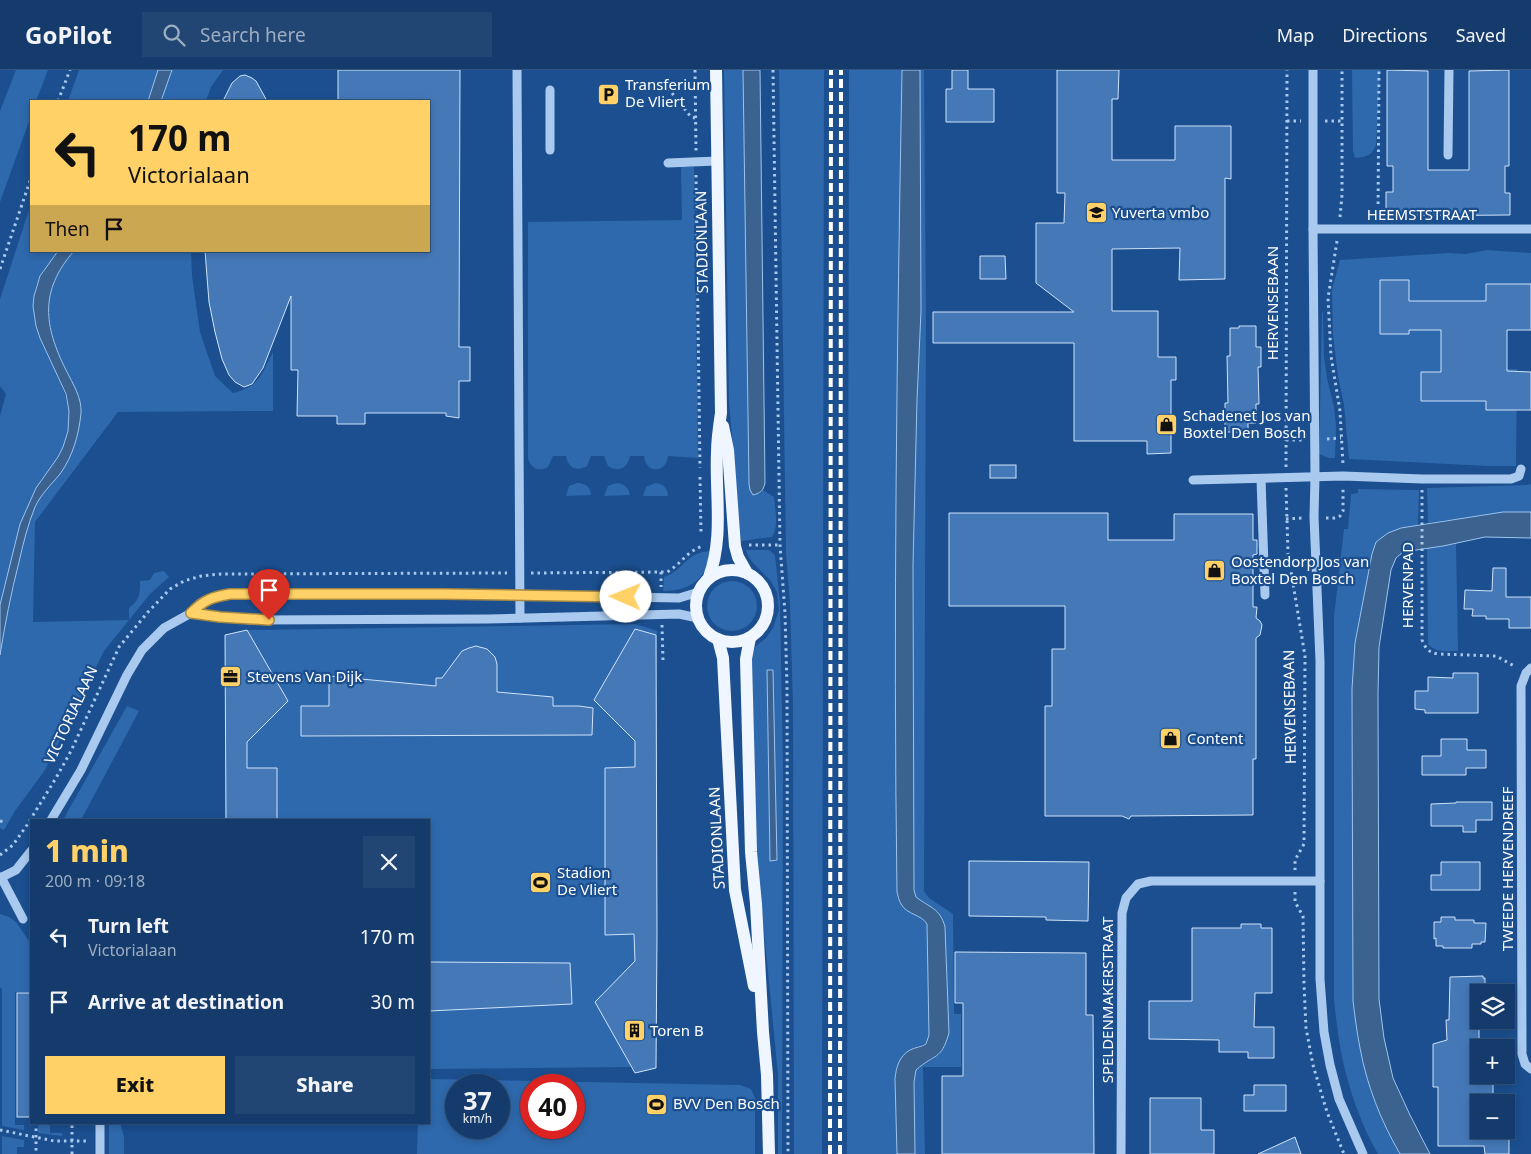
<!DOCTYPE html>
<html lang="en">
<head>
<meta charset="utf-8">
<style>
  :root { --surface:#143b6b; --page:#214673; --text:#f1f3f6; --muted:#9dadc1; --line:#33557e; --accent:#ffd166 }
  body { margin:0; font-family:"Noto Sans",sans-serif; background:var(--page); color:var(--text); height:100vh; display:flex; flex-direction:column; font-size:19px; white-space:nowrap }
  * { box-sizing:border-box; margin:0 }
  p { font-size:16px; color:var(--muted) }
  .icon { flex:none; width:28px; height:28px; fill:none; stroke:currentColor; stroke-width:2; stroke-linecap:round; stroke-linejoin:round }
  .map { position:relative; flex:1; overflow:hidden }
  .panel { position:absolute; left:30px; top:749px; width:400px; height:305px; display:flex; flex-direction:column; background:var(--surface); border-radius:0px; box-shadow:0 2px 8px #0003,0 0 0 1px var(--line) }
  .panel>* { flex:none }
  .hud { position:absolute; left:30px; top:30px; width:400px; height:152px; border-radius:0px; box-shadow:0 2px 8px #0003,0 0 0 1px var(--line); background:#ffd166; color:#111; overflow:hidden }
  .tools { position:absolute; left:1470px; top:914px; display:grid; gap:10px }
  .tools a { display:grid; place-items:center; width:45px; height:45px; border-radius:0px; background:var(--surface); box-shadow:0 2px 8px #0003,0 0 0 1px var(--line); font-size:25px }
  .speed { position:absolute; left:445px; top:1004px; display:flex; gap:10px; font-size:25px; font-weight:700; text-align:center }
  .speed>* { display:grid; place-content:center; width:65px; height:65px; border-radius:50%; background:var(--surface); box-shadow:0 2px 8px #0003,0 0 0 1px var(--line); line-height:1 }
  .speed small { font-size:12px; font-weight:400 }
  .speed .limit { border:8px solid #d22; background:#fff; color:#111 }
  .pin { position:absolute; display:grid; place-items:center; width:42px; height:42px; color:#fff; margin:-51px -21px; border-radius:50% 50% 50% 0; rotate:-45deg; box-shadow:0 0 5px #0007 }
  .pin .icon { rotate:45deg }
  .me { position:absolute; width:55px; margin:-28px; rotate:271deg; stroke-linejoin:round; filter:drop-shadow(0 0 4px #0008) }
  .turn { display:flex; align-items:center; gap:18px; height:105px; padding:0 15px; font-size:22px }
  .turn .icon { width:65px; height:65px; stroke-width:2.5 }
  .turn b { display:block; font-size:35px; line-height:42px }
  .then { display:flex; align-items:center; height:48px; padding:0 15px; background:#0003; gap:10px; font-size:19px }
  .round { display:grid; place-items:center; flex:none; width:52px; height:52px; border-radius:0px; background:var(--page) }
  .headline { display:flex; align-items:center; justify-content:space-between; height:85px; padding:0 15px }
  h1 { font-size:30px; font-weight:800; line-height:38px; color:var(--accent) }
  .cta { display:flex; gap:10px; margin-top:auto; padding:10px 15px }
  .cta a { flex:1; height:58px; border-radius:0px; background:var(--accent); color:#111; font-size:20px; font-weight:800; line-height:58px; text-align:center }
  .cta a+a { background:var(--page); color:var(--text) }
  ul { padding:0; list-style:none }
  li { display:flex; align-items:center; gap:15px; height:65px; padding:0 15px }
  li div { flex:1 }
  li b { display:block; font-size:19px }
  li em { font-style:normal }
  header { display:flex; align-items:center; gap:30px; box-sizing:border-box; height:70px; padding:0 25px; background:var(--surface); border-bottom:1px solid var(--line) }
  header strong { font-size:24px }
  nav { display:flex; gap:28px; margin-inline-start:auto; font-size:18px }
  .search { width:350px; height:45px; background:var(--page); display:flex; align-items:center; gap:12px; box-sizing:border-box; padding:0 18px; border-radius:0px; color:var(--muted); font-size:19px }
  .map>svg:first-child { display:block }
  .green { fill:#2e69ad; fill-rule:evenodd }
  .water { fill:#3c6290; stroke:#9cc4f0 }
  .building { fill:#4478b7; stroke:#cfe3fa }
  .lines { fill:none; stroke-linecap:round; stroke-linejoin:round }
  .path { stroke:#a9c9ee; stroke-width:3; stroke-dasharray:2.5 4; stroke-linecap:butt }
  .minor { stroke:#a9c9ee; stroke-width:9 }
  .major { stroke:#f0f6ff; stroke-width:12 }
  .rail { stroke:#fff; stroke-width:4; stroke-dasharray:9 4; stroke-linecap:butt }
  .route-casing { stroke:#a68842; stroke-width:12 }
  .route { stroke:#ffd166; stroke-width:9 }
  .labels { text-anchor:middle; stroke-width:4.5; stroke-linejoin:round; paint-order:stroke }
  .poi-label { font-size:15px; fill:#fff; stroke:#1b4f8f; text-anchor:start }
  .street-label { font-size:15px; fill:#fff; stroke:#1b4f8f }
</style>
</head>
<body>
<header>
<strong>GoPilot</strong>
<div class="search"><svg class="icon" aria-label="search" viewBox="0 0 24 24"><circle cx="10" cy="10" r="6"/><path d="M15 15l6 6"/></svg>Search here</div>
<nav><a>Map</a><a>Directions</a><a>Saved</a></nav>
</header>
<div class="map">
<svg width="1531" height="1084" viewBox="0 0 1531 1084">
  <rect width="100%" height="100%" fill="#1b4f8f"/>
  <g class="green">
    <polygon points="16,0 48,0 36,31 31,31 31,46 0,132 0,41"/>
    <polygon points="79,0 158,0 148,31 68,31"/>
    <polygon points="172,0 223,0 211,17 206,31 161,31"/>
    <path d="M724,0h19l6,414 11,10 3,-4 11,7c1,12 5,30 -2,40l-31,4 -12,-139z"/>
    <polygon points="779,0 824,0 822,1084 794,1084 793,636 790,534 786,483"/>
    <polygon points="849,0 902,0 897,331 895,680 911,843 924,849 927,854 929,966 926,973 909,980 896,999 895,1009 897,1084 847,1084"/>
    <path d="M920,0h4l2,241 -2,580 5,7 24,16 1,100h7v53h-38l2,87h-10l-1,-72 2,-12c19,-16 25,-9 33,-37l-4,-106c-5,-19 -15,-19 -29,-30l-2,-7 -1,-325 4,-165 4,-89z"/>
    <path d="M1352,0h28l-4,75c-4,11 -10,12 -21,13l-2,-7z"/>
    <path d="M681,97h13l4,291 -30,-2c-2,18 -22,18 -24,0h-14c-2,12 -12,17 -22,10l-4,-10h-13l-4,10c-10,6 -19,2 -21,-10h-13l-5,11c-9,5 -17,2 -20,-9v-236l154,-2z"/>
    <path d="M31,134v47h27c-6,8 -13,17 -18,25 -23,48 22,90 29,135l12,-5c-4,-14 -11,-27 -17,-40 -20,-44 -24,-76 10,-115h117l1,25 8,56 15,44 18,17c27,-7 28,-18 40,-41v59l-155,1 -83,110 -2,100 96,-2v-12c11,-8 11,-14 11,-27l10,-1 4,-7 10,-2 5,6 -19,17 -46,57 -59,119 -30,41 -11,19 -4,-2v-412l6,-22 -6,-8v-87z"/>
    <polygon points="1487,180 1531,183 1531,258 1504,258 1504,299 1517,299 1516,396 1488,396 1349,389 1344,335 1338,306 1333,265 1332,220 1340,190 1448,183 1466,184"/>
    <polygon points="1322,242 1323,243 1324,287 1327,308 1334,337 1336,356 1335,388 1329,388 1319,384"/>
    <path d="M577,413c8,0 14,4 14,12l-25,1 3,-10z"/>
    <path d="M616,413c8,0 13,5 14,12l-26,1 4,-10z"/>
    <path d="M655,413c7,0 13,5 13,13h-25l3,-9z"/>
    <polygon points="1531,414 1531,442 1503,442 1428,453 1427,418 1527,415"/>
    <path d="M1358,419l61,1 -1,35 -17,3 -29,26 -17,89 -3,46 1,312c2,16 4,32 7,47 7,38 21,73 40,106h-22c-18,-31 -30,-67 -37,-102 -3,-17 -5,-34 -7,-51v-384l10,-88h4l3,-35 7,-1z"/>
    <path d="M1456,474l2,107c-10,0 -23,2 -30,-7l-1,-96z"/>
    <path d="M746,480h23l6,5 5,48 3,164 -1,387h-4v-80l-22,-224 -4,-193 3,-10 11,-9 7,-10 6,-18 -2,-18 -7,-12 -17,-17 -5,-7zM767,600l9,190 -5,1 -1,-1z"/>
    <path d="M711,481c-2,6 -3,14 -6,20 -10,15 -24,20 -42,20l1,-14c21,-7 21,-25 47,-26z"/>
    <circle cx="732" cy="536" r="25"/>
    <polygon points="635,554 657,561 651,990 630,997 429,999 429,750 225,750 226,565 246,560"/>
    <polygon points="127,636 139,641 81,750 63,750"/>
    <polygon points="0,844 9,847 16,852 31,874 31,922 15,922 15,1055 24,1055 24,1060 2,1056 2,918 0,918"/>
    <path d="M429,1009l311,6 11,4 4,9v56h-338l1,-31 11,-1zM456,1015h43v43h-43zM531,1015h43v43h-43z"/>
    <polygon points="38,1053 50,1053 50,1063 62,1063 62,1066 38,1063"/>
    <polygon points="109,1053 120,1053 124,1067 124,1084 109,1084"/>
    <polygon points="2,1066 24,1070 24,1077 17,1077 17,1084 2,1084"/>
  </g>
  <g class="water">
    <polygon points="158,0 172,0 161,31 148,31"/>
    <path d="M743,0h17l5,413c-2,8 -4,10 -12,12l-3,-5 -1,-6z"/>
    <path d="M902,0h18l1,241 -4,89 -4,165 1,325 2,7c14,11 24,11 29,30l4,106c-8,28 -14,20 -33,37l-2,12 1,72h-18l-2,-75c1,-11 4,-23 15,-29 6,-3 11,-3 16,-6l3,-9 -2,-111c-6,-10 -20,-9 -26,-20 -2,-3 -3,-8 -4,-12 -4,-274 0,-548 5,-822z"/>
    <path d="M58,181h16c-35,40 -30,75 -8,119 7,14 16,28 15,43 -2,21 -8,43 -21,61 -9,11 -19,20 -25,33 -7,17 -12,37 -16,55 -8,31 -14,62 -19,93v-50l20,-81 16,-36 22,-31 5,-10 5,-16 1,-20 -3,-17 -26,-56 -4,-12 -3,-20 1,-10 6,-20z"/>
    <path d="M1503,442h28v26l-46,-1 -42,9 -40,6 -7,6 -5,12 -12,77 -1,47 1,305 5,39 9,40 17,37 20,39h-30c-19,-33 -33,-68 -40,-106 -3,-15 -5,-31 -7,-47l-1,-312 3,-46 17,-89 4,-12 12,-9 13,-5z"/>
    <polygon points="767,600 773,600 777,790 770,791"/>
  </g>
  <g class="building">
    <polygon points="338,0 460,0 459,277 470,277 470,311 459,311 459,348 446,346 446,343 365,343 365,354 337,354 337,346 297,346 298,300 291,300 291,226 263,298 252,314 244,317 235,312 229,305 222,289 215,262 209,232 205,181 429,181 429,31 338,31"/>
    <polygon points="952,0 968,0 968,19 994,19 994,52 946,52 946,19 952,19"/>
    <polygon points="1057,0 1119,0 1118,29 1112,29 1112,90 1175,90 1175,56 1231,56 1231,109 1225,108 1225,209 1179,210 1180,178 1112,179 1112,241 1158,241 1158,287 1176,287 1176,310 1171,310 1171,383 1147,384 1147,371 1074,371 1074,273 933,273 933,242 1074,242 1036,213 1036,153 1064,153 1065,123 1057,123"/>
    <polygon points="1387,0 1428,1 1428,100 1469,100 1469,1 1509,0 1509,96 1505,96 1505,123 1510,123 1510,145 1386,146 1386,122 1393,122 1393,96 1387,96"/>
    <polygon points="245,5 252,8 256,11 267,31 223,31 232,13 240,6"/>
    <polygon points="980,186 1005,186 1006,209 980,209"/>
    <polygon points="1380,210 1409,210 1409,231 1486,231 1486,214 1531,214 1531,260 1507,260 1507,301 1531,302 1531,340 1486,340 1486,331 1421,331 1421,302 1441,302 1441,260 1409,260 1409,264 1380,264"/>
    <polygon points="1239,256 1256,256 1256,277 1261,277 1261,297 1258,297 1259,334 1256,334 1256,353 1248,353 1248,362 1225,362 1225,333 1228,333 1227,286 1230,286 1230,258 1239,258"/>
    <rect x="990" y="395" width="26" height="13"/>
    <polygon points="949,443 1108,443 1108,470 1174,470 1174,444 1253,444 1253,470 1257,470 1257,484 1253,485 1253,537 1257,537 1256,548 1260,551 1262,555 1260,565 1256,568 1256,689 1253,689 1253,745 1131,746 1129,749 1122,746 1045,746 1045,636 1052,636 1052,579 1065,579 1065,536 949,536"/>
    <polygon points="1493,498 1506,498 1506,527 1531,527 1531,558 1509,558 1509,549 1486,549 1486,546 1472,546 1473,539 1464,539 1465,520 1492,521"/>
    <polygon points="635,559 656,565 657,864 656,998 635,1003 595,932 635,891 634,864 605,865 605,698 635,697 635,671 594,630"/>
    <polygon points="247,560 288,631 247,672 247,698 277,698 277,750 226,750 225,565"/>
    <polygon points="476,576 487,579 495,587 497,594 497,622 553,627 553,636 579,636 593,638 592,665 301,666 301,636 329,636 329,606 436,616 436,608 442,608 462,581 469,578"/>
    <polygon points="1453,603 1478,603 1478,643 1425,643 1425,640 1415,639 1415,621 1428,621 1428,607 1453,608"/>
    <polygon points="1441,669 1467,669 1467,680 1486,680 1486,698 1466,698 1466,705 1422,705 1422,686 1441,686"/>
    <polygon points="1456,732 1492,732 1492,750 1476,750 1476,762 1463,762 1463,756 1431,756 1431,734 1456,733"/>
    <polygon points="969,791 1089,792 1088,851 1046,850 1046,847 969,846"/>
    <polygon points="1441,792 1480,792 1480,820 1431,820 1431,805 1441,805"/>
    <polygon points="1441,847 1455,847 1455,850 1474,850 1474,853 1486,853 1485,872 1481,872 1481,874 1472,874 1472,878 1443,878 1443,876 1436,876 1436,868 1434,869 1434,852 1441,852"/>
    <polygon points="1241,854 1261,854 1261,858 1272,858 1272,923 1255,923 1254,957 1274,957 1274,988 1248,988 1248,982 1219,982 1219,970 1149,969 1149,931 1192,931 1192,858 1241,858"/>
    <polygon points="955,882 1086,883 1086,945 1093,945 1094,1084 942,1084 942,1006 963,1006 963,933 955,933"/>
    <polygon points="429,892 570,893 572,934 429,941"/>
    <polygon points="1483,906 1483,908 1485,908 1485,922 1479,922 1479,1005 1483,1005 1483,1010 1493,1010 1493,1025 1491,1025 1490,1032 1479,1032 1479,1060 1498,1060 1498,1069 1509,1069 1509,1084 1485,1084 1484,1076 1438,1076 1438,1017 1433,1017 1433,974 1447,970 1446,950 1449,950 1450,907"/>
    <rect x="17" y="923" width="14" height="124"/>
    <polygon points="1254,1015 1286,1015 1286,1041 1244,1041 1244,1025 1254,1025"/>
    <polygon points="1150,1028 1201,1028 1201,1060 1214,1060 1214,1084 1150,1084"/>
    <polygon points="1295,1067 1301,1084 1258,1084"/>
  </g>
  <g class="lines">
    <g class="path">
      <polyline points="695,0 696,81"/>
      <polyline points="773,0 780,475 785,543 787,618 788,1084"/>
      <polyline points="668,18 691,47 695,48"/>
      <polyline points="58,31 70,0"/>
      <polyline points="1287,51 1301,51"/>
      <polyline points="1325,51 1342,51"/>
      <polyline points="696,105 700,398"/>
      <polyline points="1340,147 1342,125 1342,0"/>
      <polyline points="1378,147 1379,0"/>
      <polyline points="1337,171 1328,228 1331,286 1340,341 1343,395"/>
      <polyline points="0,199 31,108"/>
      <polyline points="1327,369 1341,368"/>
      <polyline points="1286,370 1303,370"/>
      <polyline points="1286,397 1287,0"/>
      <polyline points="700,407 701,463"/>
      <polyline points="1286,418 1288,483 1305,586 1304,774 1295,790 1295,800"/>
      <path d="M1422,420v150c4,9 7,13 17,14l57,2 20,11"/>
      <polyline points="1326,448 1334,448 1340,446 1343,441 1343,417"/>
      <polyline points="1286,449 1303,448"/>
      <polyline points="749,475 780,475"/>
      <polyline points="661,502 661,517"/>
      <path d="M531,503l136,-1c13,-7 21,-22 36,-26"/>
      <polyline points="662,555 663,591"/>
      <polyline points="0,751 6,752"/>
      <polyline points="0,785 13,775 27,755 56,708 71,681 119,577 148,542 170,519 184,511 201,506 221,504 507,503"/>
      <polyline points="1295,822 1295,832 1303,846 1304,914 1306,958 1313,995 1327,1042 1344,1084"/>
      <polyline points="36,1052 36,1084"/>
      <polyline points="0,1060 54,1071 89,1071"/>
      <polyline points="72,1084 72,1052"/>
    </g>
    <g class="minor">
      <polyline points="517,0 520,548"/>
      <polyline points="1313,0 1313,159 1315,407 1314,447 1320,591 1320,909 1324,962 1330,995 1339,1029 1363,1084"/>
      <polyline points="550,20 550,80"/>
      <polyline points="1448,85 1449,0"/>
      <polyline points="668,93 717,91"/>
      <polyline points="1313,159 1531,159"/>
      <polyline points="1261,409 1265,525"/>
      <polyline points="1193,410 1343,406 1422,409 1511,409 1519,406 1521,399"/>
      <polyline points="191,543 220,547 250,550 488,549 679,544 698,548"/>
      <polyline points="1531,598 1526,603 1521,616 1522,984 1525,994 1531,999"/>
      <polyline points="51,750 81,700 127,605 142,580 164,558 191,543 200,533 213,527 230,524 444,524 679,528 699,522"/>
      <polyline points="1,807 23,849"/>
      <polyline points="0,808 16,800 31,781"/>
      <polyline points="100,1052 100,1084"/>
      <polyline points="1121,1084 1122,843 1126,828 1138,814 1151,811 1320,811"/>
    </g>
    <g class="major">
      <polyline points="723,356 728,380 735,476 738,487 747,503"/>
      <circle cx="732" cy="536" r="36"/>
      <path d="M709,507c15,-40 6,-83 8,-125 0,-13 2,-26 4,-39l-5,-343"/>
      <polyline points="750,568 746,589 751,782 756,834 763,962 767,1005 769,1084"/>
      <polyline points="718,569 723,588 735,820 754,916"/>
    </g>
    <g class="rail">
      <polyline points="830,1084 831,0"/>
      <polyline points="840,1084 841,0"/>
    </g>
  </g>
  <g class="lines">
    <defs>
      <path id="route" d="M269,550l-49,-3 -29,-4c13,-13 21,-16 39,-19h214l182,3"/>
    </defs>
    <use href="#route" class="route-casing"/>
    <use href="#route" class="route"/>
  </g>
  <defs>
    <symbol id="parking-square" viewBox="-11 -11 22 22"><rect x="-9" y="-9" width="18" height="18" rx="4" fill="#ffd166" stroke="#1b4f8f"/><path d="M-3.5-5.5H1a3.5 3.5 0 0 1 0 7H-1V5.5H-3.5ZM-1-3.4V-.6H.8a1.4 1.4 0 0 0 0-2.8Z" fill="#111"/></symbol>
    <symbol id="school-square" viewBox="-11 -11 22 22"><rect x="-9" y="-9" width="18" height="18" rx="4" fill="#ffd166" stroke="#1b4f8f"/><path d="M0-5L7-2L0 1L-7-2ZM-4 1L0 2.5L4 1V4Q0 6-4 4Z" fill="#111"/></symbol>
    <symbol id="shop-square" viewBox="-11 -11 22 22"><rect x="-9" y="-9" width="18" height="18" rx="4" fill="#ffd166" stroke="#1b4f8f"/><path d="M-5-2.5h2.3a2.7 3.5 0 0 1 5.4 0H5L5.5 6h-11ZM-1.5-2.5h3a1.5 2.3 0 0 0-3 0Z" fill="#111"/></symbol>
    <symbol id="office-square" viewBox="-11 -11 22 22"><rect x="-9" y="-9" width="18" height="18" rx="4" fill="#ffd166" stroke="#1b4f8f"/><path d="M-6-3h4V-5.5h4V-3h4V5H-6ZM-1-4.5V-3h2v-1.5ZM-6 0V1H6V0Z" fill="#111"/></symbol>
    <symbol id="stadium-square" viewBox="-11 -11 22 22"><rect x="-9" y="-9" width="18" height="18" rx="4" fill="#ffd166" stroke="#1b4f8f"/><path d="M0-5a6.5 5 0 1 0 0 10a6.5 5 0 1 0 0-10ZM-3.5-1.8h7v3.6h-7Z" fill="#111"/></symbol>
    <symbol id="building-square" viewBox="-11 -11 22 22"><rect x="-9" y="-9" width="18" height="18" rx="4" fill="#ffd166" stroke="#1b4f8f"/><path d="M-4-6H4V6H1V3H-1V6H-4ZM-2.5-4.3h1.7v1.8h-1.7ZM.8-4.3h1.7v1.8H.8ZM-2.5-1h1.7V.8h-1.7ZM.8-1h1.7V.8H.8Z" fill="#111"/></symbol>
  </defs>
  <g fill-rule="evenodd">
    <use href="#parking-square" x="596" y="12" width="25" height="25"/>
    <use href="#school-square" x="1084" y="130" width="25" height="25"/>
    <use href="#shop-square" x="1154" y="342" width="25" height="25"/>
    <use href="#shop-square" x="1202" y="488" width="25" height="25"/>
    <use href="#office-square" x="218" y="594" width="25" height="25"/>
    <use href="#shop-square" x="1158" y="656" width="25" height="25"/>
    <use href="#stadium-square" x="528" y="800" width="25" height="25"/>
    <use href="#building-square" x="622" y="948" width="25" height="25"/>
    <use href="#stadium-square" x="644" y="1022" width="25" height="25"/>
  </g>
  <g class="labels">
    <g class="poi-label">
      <text x="625" y="20">Transferium<tspan x="625" dy="17">De Vliert</tspan></text>
      <text x="1112" y="148">Yuverta vmbo</text>
      <text x="1183" y="351">Schadenet Jos van<tspan x="1183" dy="17">Boxtel Den Bosch</tspan></text>
      <text x="1231" y="497">Oostendorp Jos van<tspan x="1231" dy="17">Boxtel Den Bosch</tspan></text>
      <text x="247" y="612">Stevens Van Dijk</text>
      <text x="1187" y="674">Content</text>
      <text x="557" y="808">Stadion<tspan x="557" dy="17">De Vliert</tspan></text>
      <text x="650" y="966">Toren B</text>
      <text x="673" y="1039">BVV Den Bosch</text>
    </g>
    <g class="street-label">
      <text x="1422" y="150">HEEMSTSTRAAT</text>
      <text transform="translate(702 172) rotate(-91)" y="5">STADIONLAAN</text>
      <text transform="translate(1273 233) rotate(-90)" y="5">HERVENSEBAAN</text>
      <text transform="translate(1408 515) rotate(-90)" y="5">HERVENPAD</text>
      <text transform="translate(1290 637) rotate(-91)" y="5">HERVENSEBAAN</text>
      <text transform="translate(71 645) rotate(-65)" y="5">VICTORIALAAN</text>
      <text transform="translate(717 768) rotate(-93)" y="5">STADIONLAAN</text>
      <text transform="translate(1508 799) rotate(-90)" y="5">TWEEDE HERVENDREEF</text>
      <text transform="translate(1108 930) rotate(-90)" y="5">SPELDENMAKERSTRAAT</text>
    </g>
  </g>
</svg>
<div class="tools">
<a><svg class="icon" aria-label="layers" viewBox="0 0 24 24"><path d="M12 4l9 5-9 5-9-5zM3 14l9 5 9-5"/></svg></a>
<a>+</a>
<a>−</a>
</div>
<div class="speed"><div>37<small>km/h</small></div><div class="limit">40</div></div>
<div class="pin" style="left:269px;top:550px;background:#d93025"><svg class="icon" aria-label="arrive" viewBox="0 0 24 24"><path d="M6 21V4h12l-3 4 3 4H6"/></svg></div>
<svg class="me" style="left:626px;top:527px" viewBox="-20 -20 40 40"><circle r="19" fill="#fff"/><path d="M0-13L10 11 0 6-10 11z" fill="#ffd166"/></svg>
<div class="hud">
<div class="turn"><svg class="icon" aria-label="left" viewBox="0 0 24 24"><path d="M17 20v-9H6M10 6l-5 5 5 5"/></svg><div><b>170 m</b>Victorialaan</div></div>
<div class="then">Then<svg class="icon" aria-label="arrive" viewBox="0 0 24 24"><path d="M6 21V4h12l-3 4 3 4H6"/></svg></div>
</div>
<section class="panel">
<div class="headline"><div><h1>1 min</h1><p>200 m · 09:18</p></div><a class="round"><svg class="icon" aria-label="close" viewBox="0 0 24 24"><path d="M6 6l12 12M18 6L6 18"/></svg></a></div>
<ul>
<li><svg class="icon" aria-label="left" viewBox="0 0 24 24"><path d="M17 20v-9H6M10 6l-5 5 5 5"/></svg><div><b>Turn left</b><p>Victorialaan</p></div><em>170 m</em></li>
<li><svg class="icon" aria-label="arrive" viewBox="0 0 24 24"><path d="M6 21V4h12l-3 4 3 4H6"/></svg><div><b>Arrive at destination</b></div><em>30 m</em></li>
</ul>
<div class="cta"><a>Exit</a><a>Share</a></div>
</section>
</div>
</body>
</html>
